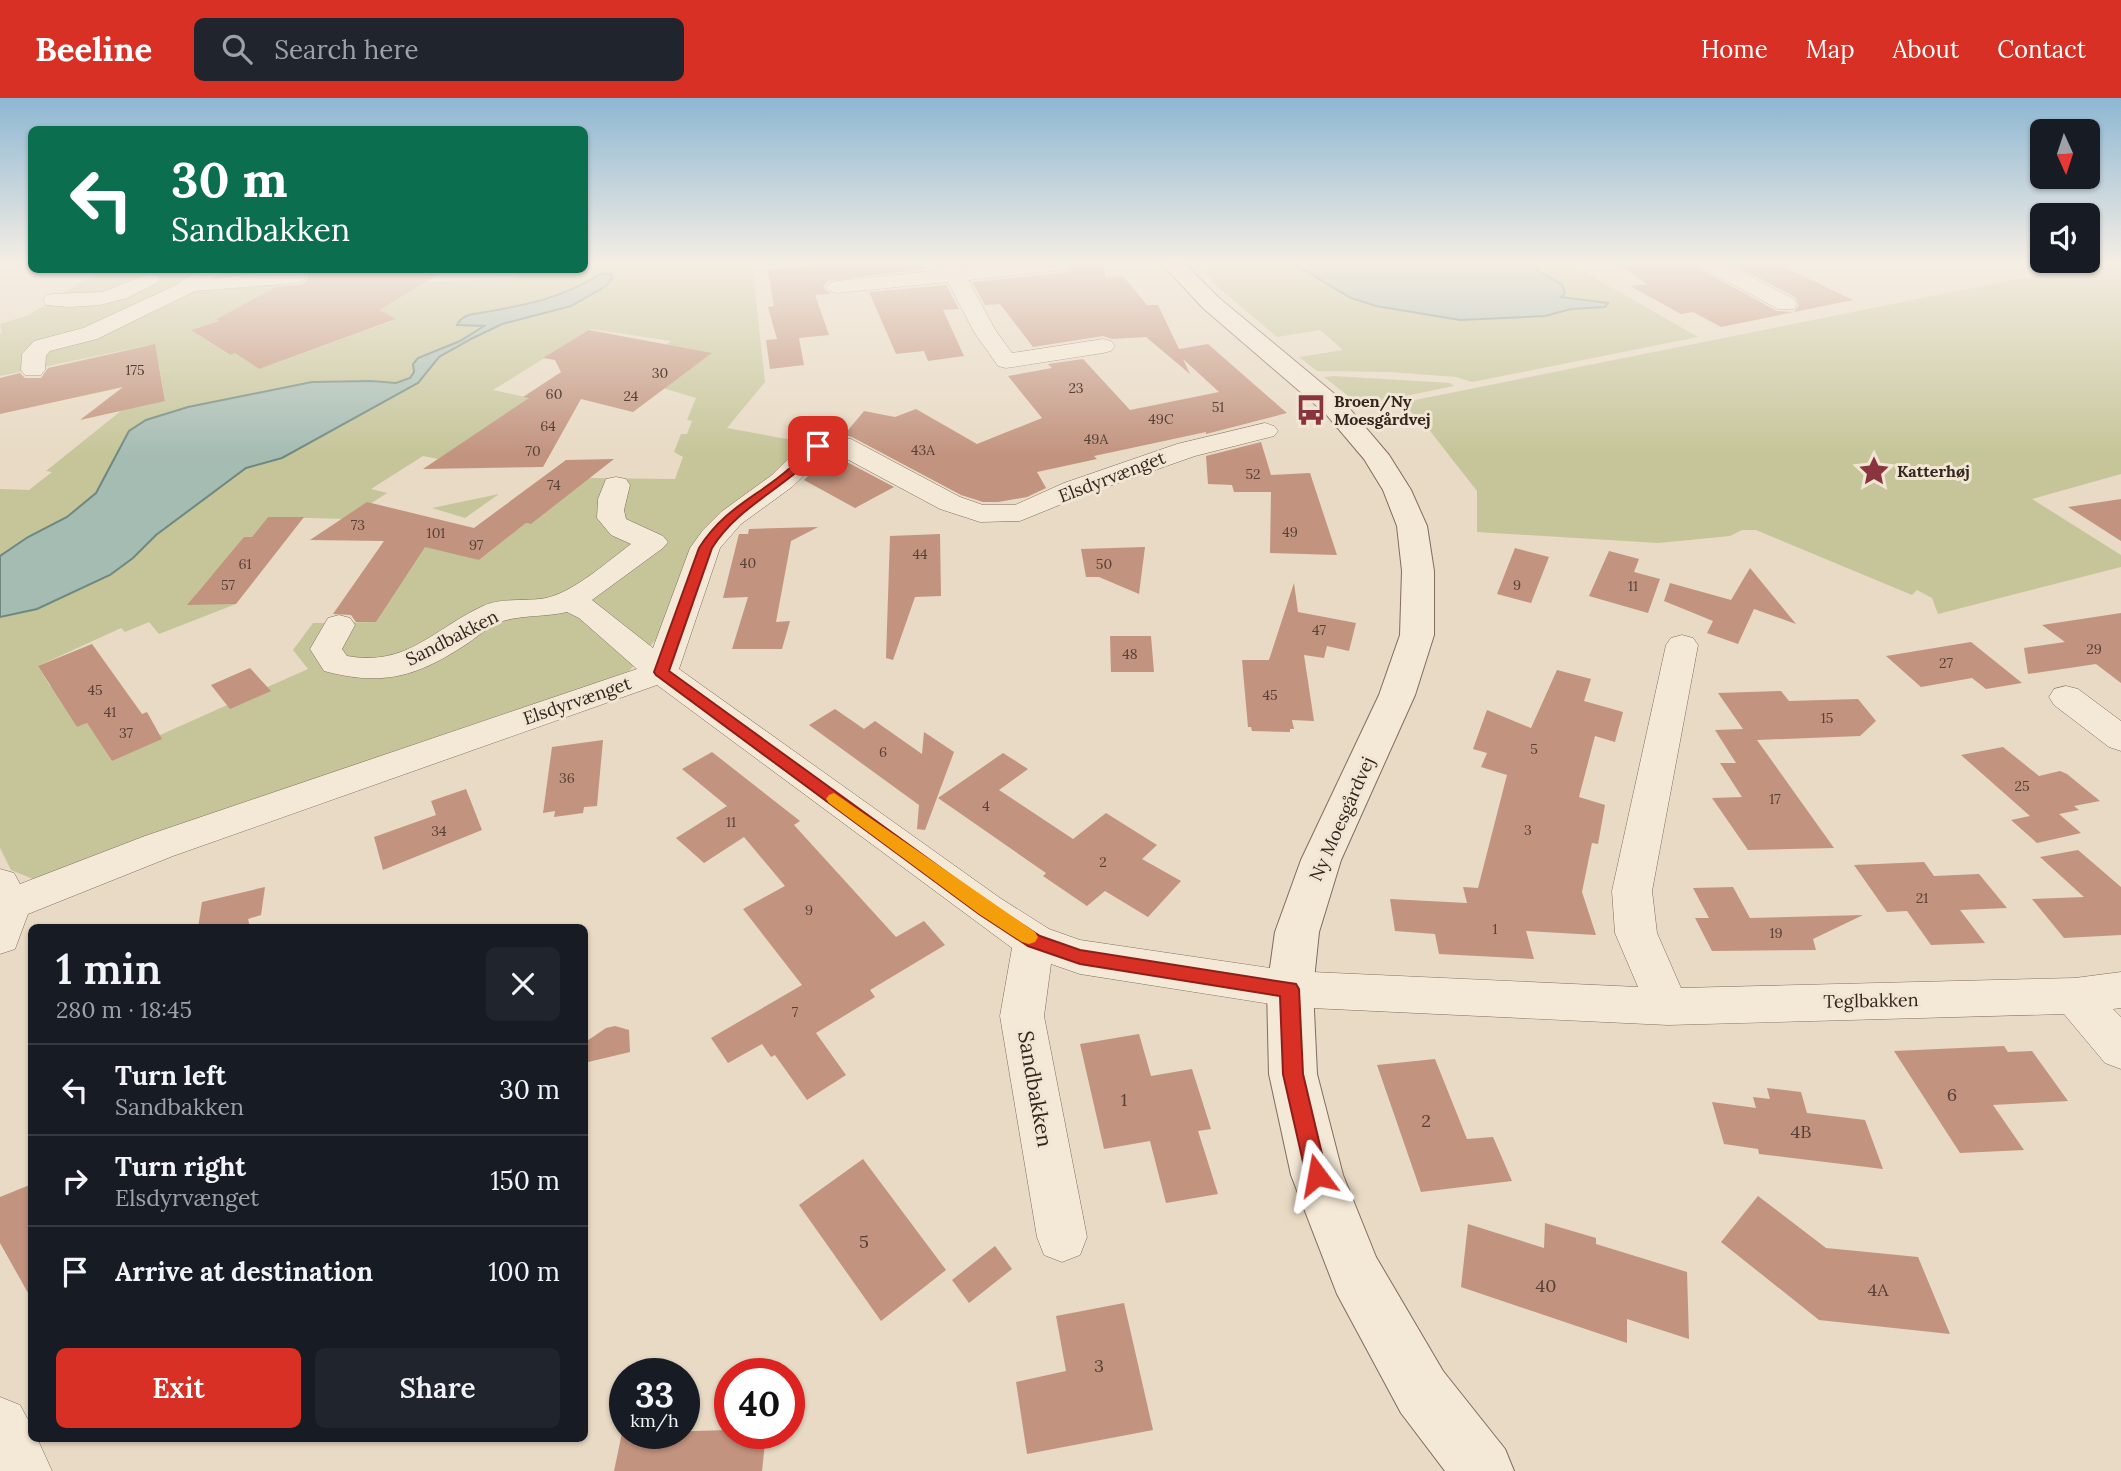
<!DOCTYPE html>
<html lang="en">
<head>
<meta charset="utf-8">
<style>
  :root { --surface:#171b24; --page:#20242c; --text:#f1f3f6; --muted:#9ea1a6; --line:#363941; --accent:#d93025 }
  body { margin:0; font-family:Lora,serif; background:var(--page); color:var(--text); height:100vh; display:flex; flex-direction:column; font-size:26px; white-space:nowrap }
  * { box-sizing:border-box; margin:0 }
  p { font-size:23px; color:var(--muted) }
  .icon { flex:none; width:38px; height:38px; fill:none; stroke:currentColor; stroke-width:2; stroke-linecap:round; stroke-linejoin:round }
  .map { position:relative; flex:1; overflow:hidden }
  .drawer { position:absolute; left:28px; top:826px; width:560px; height:518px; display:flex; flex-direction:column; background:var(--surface); border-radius:10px; box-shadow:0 2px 5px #0004 }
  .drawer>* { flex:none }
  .banner { position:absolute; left:28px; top:28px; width:560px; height:147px; border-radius:10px; box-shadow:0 2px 5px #0004; background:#0b6e4f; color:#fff; overflow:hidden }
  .needle { width:46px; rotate:177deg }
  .buttons { position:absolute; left:2030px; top:21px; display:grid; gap:14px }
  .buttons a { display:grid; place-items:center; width:70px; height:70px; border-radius:10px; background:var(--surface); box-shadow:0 2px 5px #0004; font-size:35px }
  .speed { position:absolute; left:609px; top:1260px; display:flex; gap:14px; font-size:35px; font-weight:700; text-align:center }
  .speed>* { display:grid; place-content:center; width:91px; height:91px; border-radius:50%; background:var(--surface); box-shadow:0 2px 5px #0004; line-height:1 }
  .speed small { font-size:18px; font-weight:400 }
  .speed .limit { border:10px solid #d22; background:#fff; color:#111 }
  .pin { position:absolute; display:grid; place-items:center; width:60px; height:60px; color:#fff; margin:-30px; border-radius:14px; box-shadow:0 4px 10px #0006 }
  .me { position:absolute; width:77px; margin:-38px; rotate:347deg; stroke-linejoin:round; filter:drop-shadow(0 0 5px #0008) }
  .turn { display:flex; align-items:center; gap:24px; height:147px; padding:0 28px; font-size:32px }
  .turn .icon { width:91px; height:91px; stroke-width:2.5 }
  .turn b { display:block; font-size:49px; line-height:60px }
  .round { display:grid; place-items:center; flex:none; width:74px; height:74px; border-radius:10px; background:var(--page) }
  .head { display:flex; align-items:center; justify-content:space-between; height:119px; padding:0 28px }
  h1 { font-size:42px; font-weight:600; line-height:52px }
  .action { display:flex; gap:14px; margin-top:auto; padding:14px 28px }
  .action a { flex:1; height:80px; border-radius:10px; background:var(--accent); color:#fff; font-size:28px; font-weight:600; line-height:80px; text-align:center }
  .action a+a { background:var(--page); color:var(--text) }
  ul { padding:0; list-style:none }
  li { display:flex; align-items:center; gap:21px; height:91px; padding:0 28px; border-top:2px solid var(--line) }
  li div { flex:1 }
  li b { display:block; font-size:26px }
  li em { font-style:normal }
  header { display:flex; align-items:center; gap:42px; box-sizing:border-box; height:98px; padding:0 35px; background:var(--accent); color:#fff }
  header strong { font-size:33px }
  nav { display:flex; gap:38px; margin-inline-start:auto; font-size:24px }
  .search { width:490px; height:63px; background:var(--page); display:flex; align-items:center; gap:18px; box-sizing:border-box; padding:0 24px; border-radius:10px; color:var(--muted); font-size:26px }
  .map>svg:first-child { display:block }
  .green { fill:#c5c599; fill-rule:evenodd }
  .water { fill:#a5bcb3; stroke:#6e897f; stroke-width:2 }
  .building { fill:#c2937e }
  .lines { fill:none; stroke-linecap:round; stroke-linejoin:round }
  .minor-casing { stroke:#816c5d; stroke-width:1 }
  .tertiary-casing { stroke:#816c5d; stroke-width:2 }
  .minor { fill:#f4e8d6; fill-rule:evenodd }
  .tertiary { fill:#f4e8d6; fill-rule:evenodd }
  .route { fill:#d93025; stroke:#8d1f18; stroke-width:2 }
  .slow { fill:#f59e0b }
  .labels { text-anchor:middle; stroke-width:6; stroke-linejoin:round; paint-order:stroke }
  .number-label { font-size:14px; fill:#574137 }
  .far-poi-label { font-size:16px; font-weight:bold; fill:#33261f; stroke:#f1e5d3; text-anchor:start }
  .street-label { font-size:18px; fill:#33261f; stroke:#f1e5d3 }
  .near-number-label { font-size:18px; fill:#574137 }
  .near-street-label { font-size:21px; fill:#33261f; stroke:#f1e5d3 }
</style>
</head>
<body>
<header>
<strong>Beeline</strong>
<div class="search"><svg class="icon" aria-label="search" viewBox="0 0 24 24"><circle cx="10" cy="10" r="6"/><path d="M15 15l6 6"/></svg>Search here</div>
<nav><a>Home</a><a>Map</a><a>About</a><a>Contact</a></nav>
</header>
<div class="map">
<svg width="2121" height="1373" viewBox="0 0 2121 1373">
  <rect width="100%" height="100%" fill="#e8dac4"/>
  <g class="green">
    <path d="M585,166h167l13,118 -38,46 76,14 -7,20 -76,53 -62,122 -29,34 -586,212 -32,-13 -11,-22v-359l29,1 23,-18 -6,-1 76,-61 43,-10 -6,-35 -6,1 -4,-21 -149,31v-42l2,-1 -2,-9 29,-9 52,-33 26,-12h203l-41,21 11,10 -89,29 38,25 6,-2 24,16 136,-49 -24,-10 43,-28 100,-3 6,-9h64zM591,231l80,12 -5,4 43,10 -46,33 33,10 -9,22 5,1 -5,13h-6l-7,18 9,5 -8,22 -89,-1 -55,46 -5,-1 -47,37 -53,-20 -50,82 -63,1 -20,27 15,19 -148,66 1,4 -49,22 -25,-38 -10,4 -14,-36 -13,-5 -12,-20 83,-38 4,4 24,-10 10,12 77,-30 -40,-10 16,-19h7l25,-38h8l16,-20 79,2 40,-26 -16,-4 52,-33 15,3 110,-57 -55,-12z"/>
    <polygon points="1197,166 1294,166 1351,200 1376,208 1460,222 1545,218 1571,211 1605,209 1607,205 1561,199 1548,176 1528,166 1571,166 1698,239 1472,284 1456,279 1390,274 1317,273 1299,259 1343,252 1320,232 1277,239 1219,190"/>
    <polygon points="2095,166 2121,166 2121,376 2032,401 2121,457 2121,469 1938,516 1932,500 1917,492 1912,497 1756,432 1742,432 1730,438 1658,445 1477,434 1477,393 1423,324 1400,305 2012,182 2095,169"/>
    <polygon points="1334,278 1450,285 1454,288 1376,304 1356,304 1324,279"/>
    <polygon points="499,396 465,420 432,410"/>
  </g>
  <g class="water">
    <polygon points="1294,166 1528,166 1562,187 1565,195 1561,199 1608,205 1605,209 1571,211 1545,218 1460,222 1376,208 1351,200"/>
    <path d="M601,176h10l1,5 -6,7 -35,20 -69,18 -29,14 -34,19 -21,26 -136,75 -36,10 -90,67 -23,23 -23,17 -73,34 -37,8v-61l28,-19 39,-20 29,-24 33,-62 17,-11 42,-13 124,-25 59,-1 25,2 14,-5 4,-6 -1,-8 5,-6 42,-17 24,-15 -27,-1c4,-9 13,-11 23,-12 46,-8 80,-14 121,-39z"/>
  </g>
  <g class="building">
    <polygon points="829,166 923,166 923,171 828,183 823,189 830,196 815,197 829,237 799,240 804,267 770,271 766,242 777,241 768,209 774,208 768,172"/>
    <polygon points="1074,166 1104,166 1105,180 1123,178 1147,207 1158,207 1179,251 1208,246 1287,315 1206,336 1206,334 1094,358 1097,361 1037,374 1046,390 1027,399 998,404 983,404 961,397 852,339 844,337 864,313 895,319 916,311 977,346 1042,320 1008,278 1052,270 1048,266 1083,261 1130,312 1219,294 1183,261 1190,276 1146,239 1112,241 1103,238 1033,249 1000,206 985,207 972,184 1062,175 1070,173"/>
    <polygon points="1617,166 1698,166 1702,172 1777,213 1794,214 1799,207 1795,199 1732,166 1778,166 1853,202 1721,229 1693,214 1681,216 1630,188 1647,186"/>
    <polygon points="314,172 446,172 379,212 396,221 259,271 235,255 230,257 191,232 219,223 217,221 276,189 304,186 309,179 307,175"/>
    <polygon points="946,187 959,211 943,212 964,258 928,263 924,253 896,256 869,194"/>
    <polygon points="589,232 712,255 633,314 581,301 543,369 423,371 529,300 523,299 561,274 555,262 543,260"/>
    <polygon points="155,246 165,303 80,322 123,289 0,316 0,280 20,275 25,280 41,280 48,270"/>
    <polygon points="1261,344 1271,377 1310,375 1337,457 1270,455 1271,394 1234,394 1232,387 1208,386 1206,358"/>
    <polygon points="830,355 894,389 855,410 804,382"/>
    <polygon points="614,361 531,426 526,425 479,462 425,449 376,524 356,524 351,517 333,516 384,443 310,442 367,404 474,430 566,362"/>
    <polygon points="2121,401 2121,443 2068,409"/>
    <polygon points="268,419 304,419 236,506 187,507 244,439 252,439"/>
    <polygon points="818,429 791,443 776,524 790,523 782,551 732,551 748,499 723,500 739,436 748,436 749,431"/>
    <polygon points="940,436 941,498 915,499 893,562 886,560 890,438"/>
    <polygon points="1145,449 1139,496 1099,479 1086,479 1081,451"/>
    <polygon points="1515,450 1549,459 1531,505 1497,496"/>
    <polygon points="1609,453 1639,461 1634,474 1660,481 1648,515 1589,498"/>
    <polygon points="1750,470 1796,526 1754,511 1738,546 1707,535 1713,523 1664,503 1670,485 1731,502"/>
    <polygon points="1294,485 1298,514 1356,525 1349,553 1327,548 1324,560 1304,557 1314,623 1292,622 1294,631 1290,631 1290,634 1252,633 1251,629 1248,629 1242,562 1269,562"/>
    <polygon points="2121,515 2121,585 2096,566 2028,576 2024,550 2065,544 2042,527"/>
    <polygon points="1110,538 1151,538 1154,574 1111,574"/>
    <polygon points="1971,544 2022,585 1986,591 1972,580 1921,589 1886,558"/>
    <polygon points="92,546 142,616 147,614 162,641 112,663 87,625 77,629 38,568"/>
    <polygon points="250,570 271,593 230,611 211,587"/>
    <polygon points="1557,572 1591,581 1584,603 1623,614 1615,644 1595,638 1579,699 1605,707 1598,746 1592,745 1582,794 1596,837 1526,833 1534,861 1439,856 1435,836 1395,833 1390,801 1467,805 1463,789 1478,790 1507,677 1481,669 1487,655 1473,651 1487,612 1531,630"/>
    <polygon points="1781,593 1789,603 1858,601 1876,623 1860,638 1757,642 1834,750 1748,752 1712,700 1742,699 1720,665 1736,665 1715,632 1743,631 1718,595"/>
    <polygon points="835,611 864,631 875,623 922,656 924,634 954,654 925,732 917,731 919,707 809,627"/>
    <polygon points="603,642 597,708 584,709 583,715 554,719 555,713 543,715 552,649"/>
    <polygon points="2003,649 2039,678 2060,673 2067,676 2100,703 2074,708 2079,712 2059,716 2081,735 2037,745 2011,722 2030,718 1961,657"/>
    <polygon points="712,654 800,723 794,727 896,839 924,823 945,847 870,892 875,899 816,935 846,977 807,1002 775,957 771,959 762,946 728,965 711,940 802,887 743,811 785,788 744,739 704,765 676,740 727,708 682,671"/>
    <polygon points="1003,655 1028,671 999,692 1073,741 1106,715 1157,747 1142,761 1181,783 1148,819 1105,793 1087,808 1043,778 1046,775 938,700"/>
    <polygon points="466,691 482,732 383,772 374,739 436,717 431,703"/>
    <polygon points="2078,752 2121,789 2121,837 2064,840 2032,801 2084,799 2040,759"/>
    <polygon points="1924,764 1934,778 1979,776 2007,810 1960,812 1985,845 1931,847 1907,813 1887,814 1854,767"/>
    <polygon points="265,789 261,817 248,821 250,830 198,830 202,804"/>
    <polygon points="1733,789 1750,820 1863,817 1813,841 1816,852 1712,853 1695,820 1709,820 1693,790"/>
    <polygon points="615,928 629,932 630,954 584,965 584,945 606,930"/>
    <polygon points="1139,936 1151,978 1192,971 1211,1031 1198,1033 1218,1096 1166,1105 1150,1043 1104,1051 1080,946"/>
    <polygon points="2004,948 2008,954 2032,953 2068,1003 1993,1007 2024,1052 1960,1055 1894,953"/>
    <polygon points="1435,961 1467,1041 1493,1039 1512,1083 1421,1094 1377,967"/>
    <polygon points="1767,990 1801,994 1807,1015 1865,1022 1883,1071 1759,1056 1758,1051 1724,1046 1712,1004 1756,1010 1753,999 1770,1001"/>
    <polygon points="863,1061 946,1172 881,1223 799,1107"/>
    <polygon points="32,1086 32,1202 0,1145 0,1099"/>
    <polygon points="1758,1098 1826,1150 1918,1159 1950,1236 1819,1222 1721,1144"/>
    <polygon points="1545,1125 1596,1140 1596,1146 1687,1174 1689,1241 1627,1221 1627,1245 1461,1189 1468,1126 1544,1150"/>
    <polygon points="995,1148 1012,1171 969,1205 952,1182"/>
    <polygon points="1124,1205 1153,1332 1027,1356 1016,1284 1066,1273 1056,1218"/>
    <polygon points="730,1332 730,1335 766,1335 762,1373 614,1373 622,1335"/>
  </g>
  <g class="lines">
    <defs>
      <g id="minor">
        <polygon points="939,166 959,166 961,170 1000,166 1072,166 1069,170 1062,172 968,182 996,233 1012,255 1103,241 1111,243 1115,248 1111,253 1103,255 1006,270 998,268 974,234 948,184 837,195 830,193 826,189 830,185 837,183 942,172"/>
        <polygon points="1700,166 1726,166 1794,201 1797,206 1794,211 1778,211 1703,170"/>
        <polygon points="199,172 226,172 212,181 270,173 303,175 306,179 303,183 296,185 195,193 97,241 50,253 46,258 45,272 41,277 25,277 21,272 22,256 34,243 83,230 174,188"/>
        <polygon points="150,175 157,177 160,181 157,185 127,200 100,207 69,209 46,207 43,202 46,197 54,196 103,194"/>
        <path d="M1265,325l9,3 4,5 -4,5 -79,20 -111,39 -64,26 -40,1 -40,-13 -110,-59 -38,37 -51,37 -21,24 -41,121 321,229 49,31 31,11 210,31 348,16 -23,-54 -3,-42 54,-246 5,-7 11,-3 11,3 5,7 -46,246 5,42 24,55 394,-10 46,-6v36l-8,1 8,8v52l-16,-6 -41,-49 -396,11 -378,-18 -210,-33 -29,-10 -7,52 43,221 -7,18 -18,7 -18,-7 -7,-18 -37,-221 12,-68 -355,-263 -484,171 -145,58 -13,35 -15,5v-85l14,4 6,11 125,-48 492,-167 -58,-51 -12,-6c-21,5 -45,3 -64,9 -13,4 -28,18 -41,26 -48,31 -82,39 -138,24l-14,-22 18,-31 11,-3 11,3 5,7 -13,24 5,7c60,11 86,-27 136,-50 19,-9 43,-4 63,-8 28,-6 62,-37 85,-54l-20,-9 -14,-17 1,-19 8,-20 10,-2 10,2 4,6 -6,25 2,9 37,17 5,6 -5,6 -71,52 61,48 37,-100 13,-18 18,-18 51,-37 26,-26 16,-11 15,-3 22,4 109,58 23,8h32l49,-22 113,-39z"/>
        <polygon points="2066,588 2078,591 2121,623 2121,653 2109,649 2054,607 2049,599 2054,591"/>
        <polygon points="0,1299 20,1307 32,1329 32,1340 37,1340 52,1373 0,1373"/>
      </g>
      <polygon id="tertiary" points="1162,166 1185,166 1219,200 1343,303 1389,357 1411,392 1427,428 1434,473 1434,537 1415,597 1341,762 1319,834 1313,891 1317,976 1343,1077 1376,1159 1443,1273 1505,1351 1514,1373 1445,1373 1401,1315 1337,1196 1291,1077 1269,976 1267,891 1275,834 1301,762 1379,597 1400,537 1402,473 1397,428 1383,392 1364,361 1325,315 1203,210"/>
    </defs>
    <use href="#minor" class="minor-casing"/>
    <use href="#tertiary" class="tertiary-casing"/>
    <use href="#minor" class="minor"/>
    <use href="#tertiary" class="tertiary"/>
  </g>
  <linearGradient id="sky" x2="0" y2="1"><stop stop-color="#8db7d3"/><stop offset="0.46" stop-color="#f5eee4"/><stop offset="1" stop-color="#f5eee4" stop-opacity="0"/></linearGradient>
  <rect width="2121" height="358" fill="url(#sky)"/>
  <path class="route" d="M814,346l9,2c-32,40 -84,58 -111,102l-43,123 323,234 48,31 40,14 216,34 3,5 4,85 24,101 -3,7 -7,3 -8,-3 -3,-7 -23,-101 -3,-78 -200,-32 -52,-18 -49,-32 -323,-239 -2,-3 45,-124c26,-41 57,-50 91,-80 9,-8 16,-16 24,-24z"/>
  <polygon class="slow" points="834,695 1035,834 1038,839 1035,844 1029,846 1022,844 979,816 829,705 826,701 829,697"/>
  <defs>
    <symbol id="bus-bare" viewBox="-9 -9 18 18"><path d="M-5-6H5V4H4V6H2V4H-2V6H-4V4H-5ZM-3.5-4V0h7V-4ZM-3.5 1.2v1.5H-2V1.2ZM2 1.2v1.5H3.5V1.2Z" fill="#89343e" stroke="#f1e5d3" stroke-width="2.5" paint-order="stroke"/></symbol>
    <symbol id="sight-bare" viewBox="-9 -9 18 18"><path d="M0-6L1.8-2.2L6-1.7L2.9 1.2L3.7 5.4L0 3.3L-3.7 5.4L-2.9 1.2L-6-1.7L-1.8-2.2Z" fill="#89343e" stroke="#f1e5d3" stroke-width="2.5" paint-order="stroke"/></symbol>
  </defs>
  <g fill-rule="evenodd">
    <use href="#bus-bare" x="1289" y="290" width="44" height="44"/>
    <use href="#sight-bare" x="1852" y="351" width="44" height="44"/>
  </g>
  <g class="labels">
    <g class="number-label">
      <text x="135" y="277">175</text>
      <text x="660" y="280">30</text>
      <text x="1076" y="295">23</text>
      <text x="554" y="301">60</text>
      <text x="631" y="303">24</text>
      <text x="1218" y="314">51</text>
      <text x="1161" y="326">49C</text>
      <text x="548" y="333">64</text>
      <text x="1096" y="346">49A</text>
      <text x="923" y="357">43A</text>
      <text x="533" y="358">70</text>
      <text x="1253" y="381">52</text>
      <text x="554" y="392">74</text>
      <text x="358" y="432">73</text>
      <text x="1290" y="439">49</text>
      <text x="436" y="440">101</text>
      <text x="476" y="452">97</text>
      <text x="920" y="461">44</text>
      <text x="748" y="470">40</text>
      <text x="245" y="471">61</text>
      <text x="1104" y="471">50</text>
      <text x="228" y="492">57</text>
      <text x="1517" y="492">9</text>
      <text x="1633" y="493">11</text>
      <text x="1319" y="537">47</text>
      <text x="2094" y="556">29</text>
      <text x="1130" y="561">48</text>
      <text x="1946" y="570">27</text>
      <text x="95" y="597">45</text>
      <text x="1270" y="602">45</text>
      <text x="110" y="619">41</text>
      <text x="1827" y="625">15</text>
      <text x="126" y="640">37</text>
      <text x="1534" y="656">5</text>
      <text x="883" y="659">6</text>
      <text x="567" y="685">36</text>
      <text x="2022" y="693">25</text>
      <text x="1775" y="706">17</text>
      <text x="986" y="713">4</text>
      <text x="731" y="729">11</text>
      <text x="1528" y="737">3</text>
      <text x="439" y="738">34</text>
      <text x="1103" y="769">2</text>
      <text x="1922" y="805">21</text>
      <text x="809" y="817">9</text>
      <text x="1495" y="836">1</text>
      <text x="1776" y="840">19</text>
      <text x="795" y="919">7</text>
    </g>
    <g class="far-poi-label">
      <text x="1334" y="309">Broen/Ny<tspan x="1334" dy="18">Moesgårdvej</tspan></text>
      <text x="1897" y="379">Katterhøj</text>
    </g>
    <g class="street-label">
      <text transform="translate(1112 379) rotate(-21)" y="6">Elsdyrvænget</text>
      <text transform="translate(452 540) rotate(-27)" y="6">Sandbakken</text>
      <text transform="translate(577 603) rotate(-19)" y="6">Elsdyrvænget</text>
      <text transform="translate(1342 721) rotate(-66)" y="6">Ny Moesgårdvej</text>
      <text transform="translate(1871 903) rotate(-1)" y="6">Teglbakken</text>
    </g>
    <g class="near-number-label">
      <text x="1952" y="1003">6</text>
      <text x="1124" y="1008">1</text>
      <text x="1426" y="1029">2</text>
      <text x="1801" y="1040">4B</text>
      <text x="864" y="1150">5</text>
      <text x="1546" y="1194">40</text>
      <text x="1878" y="1198">4A</text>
      <text x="1099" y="1274">3</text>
    </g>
    <g class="near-street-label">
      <text transform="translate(1035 991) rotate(80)" y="7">Sandbakken</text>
    </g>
  </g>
</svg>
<div class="buttons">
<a><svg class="needle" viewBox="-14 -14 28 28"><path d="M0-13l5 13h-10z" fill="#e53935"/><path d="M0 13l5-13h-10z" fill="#9ea1a6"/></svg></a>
<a><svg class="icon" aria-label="sound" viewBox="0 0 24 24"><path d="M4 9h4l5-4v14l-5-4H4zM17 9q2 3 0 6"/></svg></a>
</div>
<div class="speed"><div>33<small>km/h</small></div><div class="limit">40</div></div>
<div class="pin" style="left:818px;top:348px;background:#d93025"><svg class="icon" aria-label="arrive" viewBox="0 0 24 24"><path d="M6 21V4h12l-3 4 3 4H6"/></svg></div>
<svg class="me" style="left:1317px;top:1077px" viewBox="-20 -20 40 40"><path d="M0-17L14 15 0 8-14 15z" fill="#d93025" stroke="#fff" stroke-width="4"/></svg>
<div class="banner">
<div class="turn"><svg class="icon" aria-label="left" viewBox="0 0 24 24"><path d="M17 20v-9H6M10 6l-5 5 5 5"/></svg><div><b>30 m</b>Sandbakken</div></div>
</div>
<section class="drawer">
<div class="head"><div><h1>1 min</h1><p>280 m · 18:45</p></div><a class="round"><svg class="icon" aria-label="close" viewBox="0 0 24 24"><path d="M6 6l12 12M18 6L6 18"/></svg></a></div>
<ul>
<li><svg class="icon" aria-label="left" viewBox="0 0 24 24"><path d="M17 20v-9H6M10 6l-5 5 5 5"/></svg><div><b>Turn left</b><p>Sandbakken</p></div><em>30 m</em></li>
<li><svg class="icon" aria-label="right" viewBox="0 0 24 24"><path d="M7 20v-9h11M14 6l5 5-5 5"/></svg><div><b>Turn right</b><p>Elsdyrvænget</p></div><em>150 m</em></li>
<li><svg class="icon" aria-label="arrive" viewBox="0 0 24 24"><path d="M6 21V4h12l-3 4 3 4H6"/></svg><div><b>Arrive at destination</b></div><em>100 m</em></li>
</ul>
<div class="action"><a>Exit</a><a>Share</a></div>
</section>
</div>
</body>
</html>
